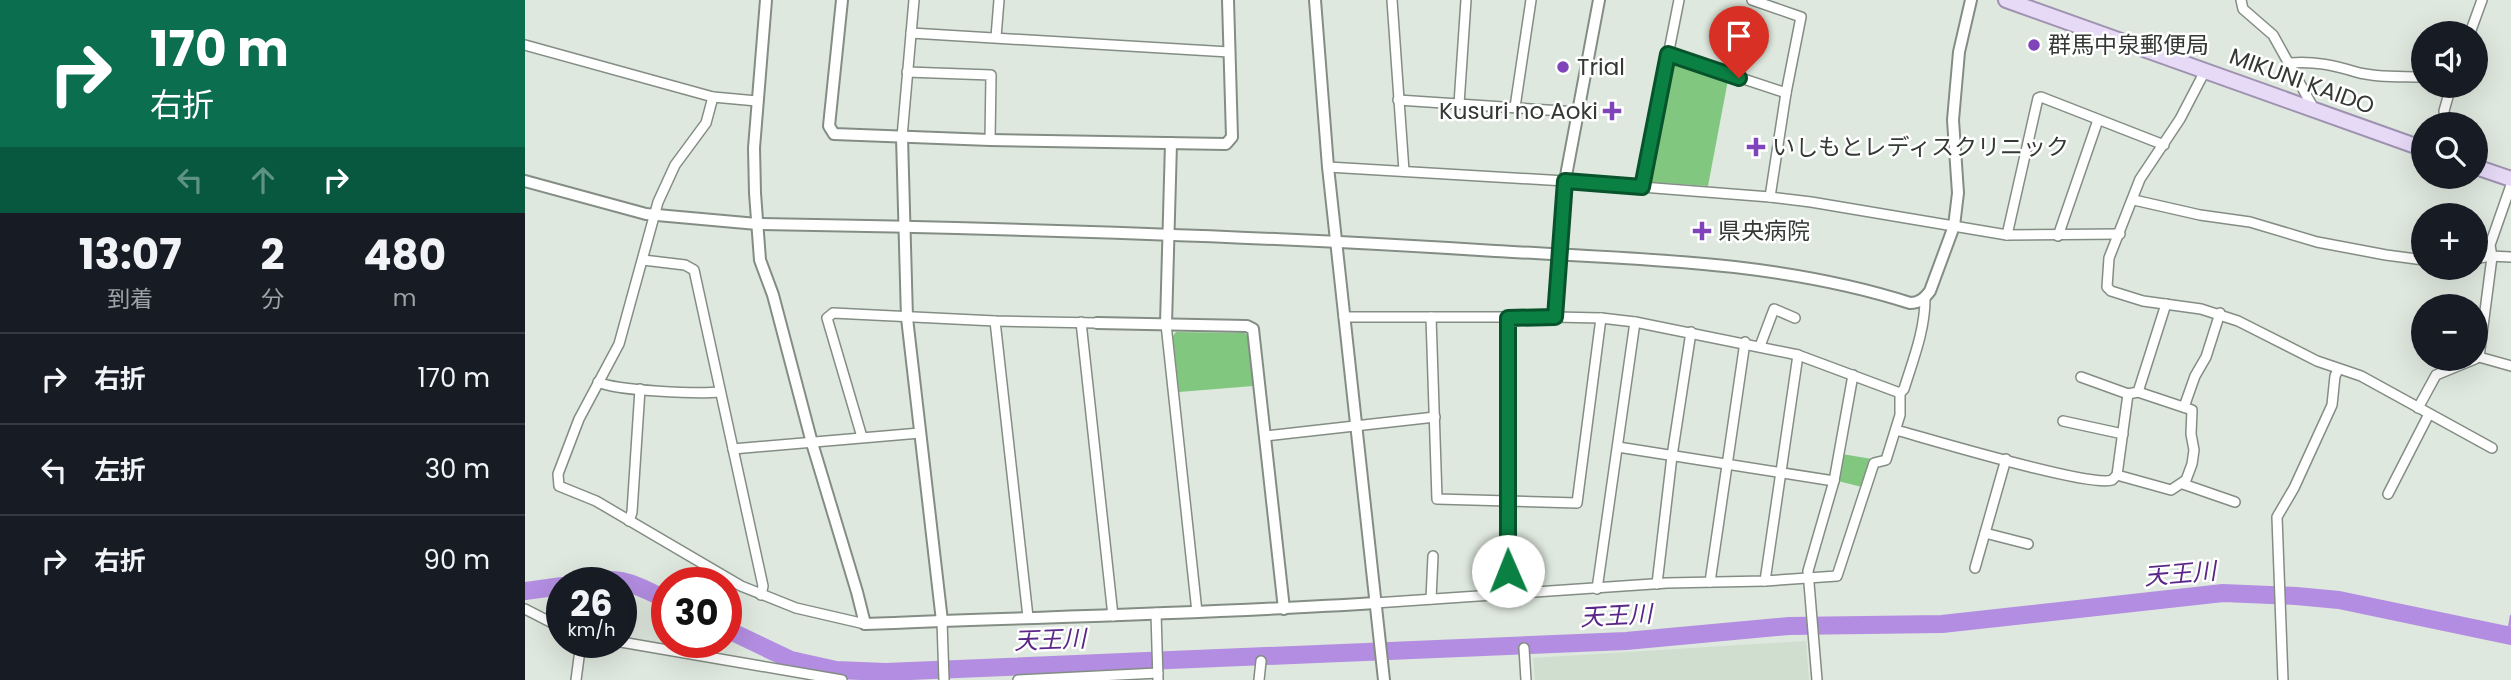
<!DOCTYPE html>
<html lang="ja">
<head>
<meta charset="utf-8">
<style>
  :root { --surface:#171b24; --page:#242831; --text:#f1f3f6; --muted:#9ea1a6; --line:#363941 }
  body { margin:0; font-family:Poppins,"Noto Sans JP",sans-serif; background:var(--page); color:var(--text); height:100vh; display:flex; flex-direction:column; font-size:26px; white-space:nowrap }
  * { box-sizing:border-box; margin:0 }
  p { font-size:23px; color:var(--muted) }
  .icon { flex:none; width:38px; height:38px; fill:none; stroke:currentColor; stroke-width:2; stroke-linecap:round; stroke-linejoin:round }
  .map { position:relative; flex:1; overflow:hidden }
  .details { display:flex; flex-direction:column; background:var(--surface); width:525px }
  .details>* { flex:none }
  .banner { background:#0b6e4f; color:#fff; overflow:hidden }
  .controls { position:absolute; left:1886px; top:21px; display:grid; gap:14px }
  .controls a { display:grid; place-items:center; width:77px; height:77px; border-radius:50%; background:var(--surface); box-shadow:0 7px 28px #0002; font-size:35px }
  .speed { position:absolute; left:21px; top:567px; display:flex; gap:14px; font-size:35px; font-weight:700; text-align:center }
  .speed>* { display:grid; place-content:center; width:91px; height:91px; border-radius:50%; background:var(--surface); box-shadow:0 7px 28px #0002; line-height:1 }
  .speed small { font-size:18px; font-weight:400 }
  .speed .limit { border:10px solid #d22; background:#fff; color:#111 }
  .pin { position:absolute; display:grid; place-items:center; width:60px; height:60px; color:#fff; margin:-72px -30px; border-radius:50% 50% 50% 0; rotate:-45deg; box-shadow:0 0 7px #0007 }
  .pin .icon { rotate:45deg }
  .me { position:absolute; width:77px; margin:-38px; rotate:359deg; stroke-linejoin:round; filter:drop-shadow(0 0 5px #0008) }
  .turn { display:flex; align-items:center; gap:24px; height:147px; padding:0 35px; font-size:32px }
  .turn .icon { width:91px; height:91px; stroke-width:2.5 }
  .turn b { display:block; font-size:49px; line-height:60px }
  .lanes { display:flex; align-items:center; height:66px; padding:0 35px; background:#0003; justify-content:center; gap:35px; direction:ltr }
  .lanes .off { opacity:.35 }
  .eta { display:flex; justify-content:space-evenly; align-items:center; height:119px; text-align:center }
  .eta b { font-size:42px; font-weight:700; line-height:49px }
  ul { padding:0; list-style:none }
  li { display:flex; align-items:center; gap:21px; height:91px; padding:0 35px; border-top:2px solid var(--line) }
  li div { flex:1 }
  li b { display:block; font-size:26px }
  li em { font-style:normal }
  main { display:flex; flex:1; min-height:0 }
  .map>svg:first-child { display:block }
  .built { fill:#cfdece }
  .green { fill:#81c77f }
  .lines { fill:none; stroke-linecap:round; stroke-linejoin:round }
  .stream { stroke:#b38de1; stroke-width:2.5 }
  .river { stroke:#b38de1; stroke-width:18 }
  .minor-casing { stroke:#848d84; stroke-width:12 }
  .tertiary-casing { stroke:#848d84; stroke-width:14 }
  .primary-casing { stroke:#9e92b0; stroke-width:18 }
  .minor { stroke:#fff; stroke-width:9 }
  .tertiary { stroke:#fff; stroke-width:10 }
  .primary { stroke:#e6daf7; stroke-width:14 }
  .route-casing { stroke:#07532c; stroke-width:18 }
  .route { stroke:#0b8043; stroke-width:12 }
  .poi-dot { fill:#8044ba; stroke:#fff; stroke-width:2.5 }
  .labels { text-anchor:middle; stroke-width:5; stroke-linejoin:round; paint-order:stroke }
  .poi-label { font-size:23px; fill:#353935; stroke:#fff; text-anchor:start }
  .street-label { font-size:23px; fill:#353935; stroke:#fff }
  .water-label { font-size:24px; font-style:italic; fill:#592688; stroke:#fff }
</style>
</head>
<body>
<main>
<section class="details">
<div class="banner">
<div class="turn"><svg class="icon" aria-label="right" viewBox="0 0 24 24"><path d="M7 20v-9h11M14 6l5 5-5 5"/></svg><div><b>170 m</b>右折</div></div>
<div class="lanes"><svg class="icon off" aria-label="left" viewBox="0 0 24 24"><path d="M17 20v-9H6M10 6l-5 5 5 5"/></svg><svg class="icon off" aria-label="ahead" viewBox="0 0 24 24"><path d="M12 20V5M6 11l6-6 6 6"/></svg><svg class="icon" aria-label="right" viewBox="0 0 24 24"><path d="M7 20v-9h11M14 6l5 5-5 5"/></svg></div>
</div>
<div class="eta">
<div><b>13:07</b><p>到着</p></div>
<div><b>2</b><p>分</p></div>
<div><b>480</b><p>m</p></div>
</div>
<ul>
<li><svg class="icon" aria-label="right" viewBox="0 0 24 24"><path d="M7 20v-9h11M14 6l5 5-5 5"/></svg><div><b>右折</b></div><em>170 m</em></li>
<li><svg class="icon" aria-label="left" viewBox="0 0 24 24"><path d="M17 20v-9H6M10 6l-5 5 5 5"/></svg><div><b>左折</b></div><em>30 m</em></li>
<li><svg class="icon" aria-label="right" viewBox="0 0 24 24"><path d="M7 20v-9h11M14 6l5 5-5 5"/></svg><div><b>右折</b></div><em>90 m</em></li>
</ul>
</section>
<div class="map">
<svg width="1986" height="680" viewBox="0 0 1986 680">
  <rect width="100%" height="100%" fill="#dee8de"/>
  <polygon class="built" points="1281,641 1284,680 1010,680 1008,658"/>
  <g class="green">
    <polygon points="1152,62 1203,80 1183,186 1125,182 1122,178 1145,65"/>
    <polygon points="651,332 720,333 723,336 728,386 654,392 648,336"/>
    <polygon points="1317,454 1347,459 1337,487 1313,481"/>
  </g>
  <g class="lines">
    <polyline class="stream" points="1983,635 1986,616"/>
    <g class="river">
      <path d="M53,583c42,-8 52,-1 89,17"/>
      <polyline points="0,591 37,586"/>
      <polyline points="201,629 266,660 311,670 361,672 1101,641 1264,626 1417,624 1698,593 1771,596 1814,600 1986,636"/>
    </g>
    <defs>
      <g id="minor">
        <polyline points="867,0 879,171"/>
        <polyline points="1227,0 1276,17 1261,93 1245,197"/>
        <polyline points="1716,0 1718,9 1748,35 1789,109"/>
        <polyline points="386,33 704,52"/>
        <polyline points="1945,33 1957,0"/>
        <polyline points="471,37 474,0"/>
        <polyline points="0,45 188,97 232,101"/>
        <polyline points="1143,54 1261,93"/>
        <path d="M1765,63c24,-2 43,2 66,9 21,6 46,4 68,5"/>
        <polyline points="1680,71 1655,119 1615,179 1584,258 1582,287 1586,291 1618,301 1676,309 1713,321 1792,361 1836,376 1967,448"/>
        <polyline points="382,72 466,75 465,140"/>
        <polyline points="188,97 181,123 150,165 133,202 94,344 54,419 33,474 34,486 71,501 216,586 271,608 340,624"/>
        <polyline points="873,100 1052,112"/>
        <polyline points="934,104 941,0"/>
        <polyline points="990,107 1006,0"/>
        <polyline points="1921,124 1919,111 1926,86"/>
        <polyline points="377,137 389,0"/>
        <polyline points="803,167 1040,181 1245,197 1286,202 1482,235 1595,234"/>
        <polyline points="1117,187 1154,0"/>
        <polyline points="1609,200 1675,215 1725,222 1792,242 1861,255 1899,260"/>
        <polyline points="1482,235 1513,98 1516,97 1639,145"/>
        <polyline points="1533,236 1573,120"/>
        <polyline points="1951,259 1964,256 1986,257"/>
        <polyline points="118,260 160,265 169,270 238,586 236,595"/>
        <path d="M819,317h211l46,1 34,4 163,33 102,38 4,-4c9,-29 21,-59 21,-90"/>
        <polyline points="906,317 912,499 1052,503 1076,318"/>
        <polyline points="1030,317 1035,255"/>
        <polyline points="983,318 983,595"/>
        <polyline points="470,321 503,617"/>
        <polyline points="556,322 588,616"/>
        <polyline points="641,324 672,612"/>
        <polyline points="1235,346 1249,309 1270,318"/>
        <polyline points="1954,357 1967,257 1965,245 1986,185"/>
        <polyline points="1951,358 1954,357 1986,366"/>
        <polyline points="1556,377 1603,394"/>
        <path d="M73,382c19,9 100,12 122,10"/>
        <polyline points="1659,407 1670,376 1681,357 1695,313"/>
        <polyline points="1893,408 1911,375 1950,359"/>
        <polyline points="1538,421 1598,434"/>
        <path d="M1371,430c33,9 195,58 216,50l5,-5 11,-81 10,-2 28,-88"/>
        <polyline points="740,436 910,417"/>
        <polyline points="337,437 302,318 308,313 470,321 572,323"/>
        <polyline points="1093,447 1309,481"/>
        <polyline points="208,449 395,433"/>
        <polyline points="1592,475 1646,490 1661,480 1667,464 1669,450 1666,434 1667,410 1613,392"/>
        <polyline points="1658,484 1710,502"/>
        <polyline points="1863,494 1904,414"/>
        <polyline points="104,521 107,512 115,389"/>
        <polyline points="1460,533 1503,544"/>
        <polyline points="1450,568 1481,459"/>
        <polyline points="1240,581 1273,355"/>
        <polyline points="1185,582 1220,342"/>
        <polyline points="1132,584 1147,456 1166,332"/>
        <polyline points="1072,589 1110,322"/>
        <polyline points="906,599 908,556"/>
        <polyline points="850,603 1142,583 1240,581 1312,576 1349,463 1361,460 1375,415 1375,393"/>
        <polyline points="0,609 37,628"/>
        <polyline points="631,613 633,680"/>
        <polyline points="417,621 419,680"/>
        <polyline points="96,642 317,680"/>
        <polyline points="999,648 1001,680"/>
        <polyline points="51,680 56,642"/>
        <polyline points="493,680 633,673"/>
        <polyline points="734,680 736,661"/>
        <polyline points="1292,680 1283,571 1309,481 1328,375"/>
        <polyline points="1758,680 1752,517 1769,488 1807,405 1810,376 1813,370"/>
      </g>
      <g id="tertiary">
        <path d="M241,0l-12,148 1,45 5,67 13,35 39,148 45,149 8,32c170,-7 340,-10 510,-21"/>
        <polyline points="317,0 304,126 309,134 465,140 701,144 707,137 703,0"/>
        <polyline points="790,0 803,167 859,680"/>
        <polyline points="377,137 382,318 417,621"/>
        <path d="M0,181l121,33 111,10c246,4 493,11 738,27 139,8 281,9 415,52 9,0 14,-4 20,-12l24,-65 4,-33 -5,-73 6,-68 12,-52"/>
        <polyline points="1035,255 1040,181 1074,0"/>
        <polyline points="572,323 722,326 728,329 759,609"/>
        <polyline points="641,324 646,143"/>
      </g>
      <g id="primary">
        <polyline points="1481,0 1899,149"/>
        <polyline points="1951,167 1986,179"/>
      </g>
    </defs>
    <use href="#minor" class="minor-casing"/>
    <use href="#tertiary" class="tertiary-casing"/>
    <use href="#primary" class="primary-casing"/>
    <use href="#minor" class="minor"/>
    <use href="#tertiary" class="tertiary"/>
    <use href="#primary" class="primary"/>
  </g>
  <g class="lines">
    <defs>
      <polyline id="route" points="983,571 983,318 1030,317 1040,181 1117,187 1143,54 1214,78"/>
    </defs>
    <use href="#route" class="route-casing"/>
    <use href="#route" class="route"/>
  </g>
  <g class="poi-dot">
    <circle cx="1509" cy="45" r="7"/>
    <circle cx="1038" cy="67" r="7"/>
    <path d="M1083.5 100.5h7v7h7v7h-7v7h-7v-7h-7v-7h7z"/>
    <path d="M1227.5 136.5h7v7h7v7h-7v7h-7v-7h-7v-7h7z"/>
    <path d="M1173.5 220.5h7v7h7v7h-7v7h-7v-7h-7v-7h7z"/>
  </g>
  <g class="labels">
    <g class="poi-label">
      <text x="1523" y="53">群馬中泉郵便局</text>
      <text x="1052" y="75">Trial</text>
      <text x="1073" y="119" text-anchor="end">Kusuri no Aoki</text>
      <text x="1247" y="155">いしもとレディスクリニック</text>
      <text x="1193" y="239">県央病院</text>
    </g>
    <g class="street-label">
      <text transform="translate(1777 81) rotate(20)" y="8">MIKUNI KAIDO</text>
    </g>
    <g class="water-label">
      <text transform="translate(1655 574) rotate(-5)" y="8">天王川</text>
      <text transform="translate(1091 616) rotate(-3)" y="8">天王川</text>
      <text transform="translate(525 640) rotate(-2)" y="8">天王川</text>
    </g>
  </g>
</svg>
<div class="controls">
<a><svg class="icon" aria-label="sound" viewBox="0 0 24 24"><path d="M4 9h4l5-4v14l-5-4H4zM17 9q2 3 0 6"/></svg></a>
<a><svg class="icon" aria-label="search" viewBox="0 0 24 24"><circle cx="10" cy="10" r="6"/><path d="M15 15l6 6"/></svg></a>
<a>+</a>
<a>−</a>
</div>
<div class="speed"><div>26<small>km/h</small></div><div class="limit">30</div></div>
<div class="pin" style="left:1214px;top:78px;background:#d93025"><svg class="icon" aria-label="arrive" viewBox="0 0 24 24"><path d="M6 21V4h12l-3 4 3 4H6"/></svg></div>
<svg class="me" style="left:983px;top:571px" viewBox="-20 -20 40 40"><circle r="19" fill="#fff"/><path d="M0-13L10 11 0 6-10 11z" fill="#0b8043"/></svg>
</div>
</main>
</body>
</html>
